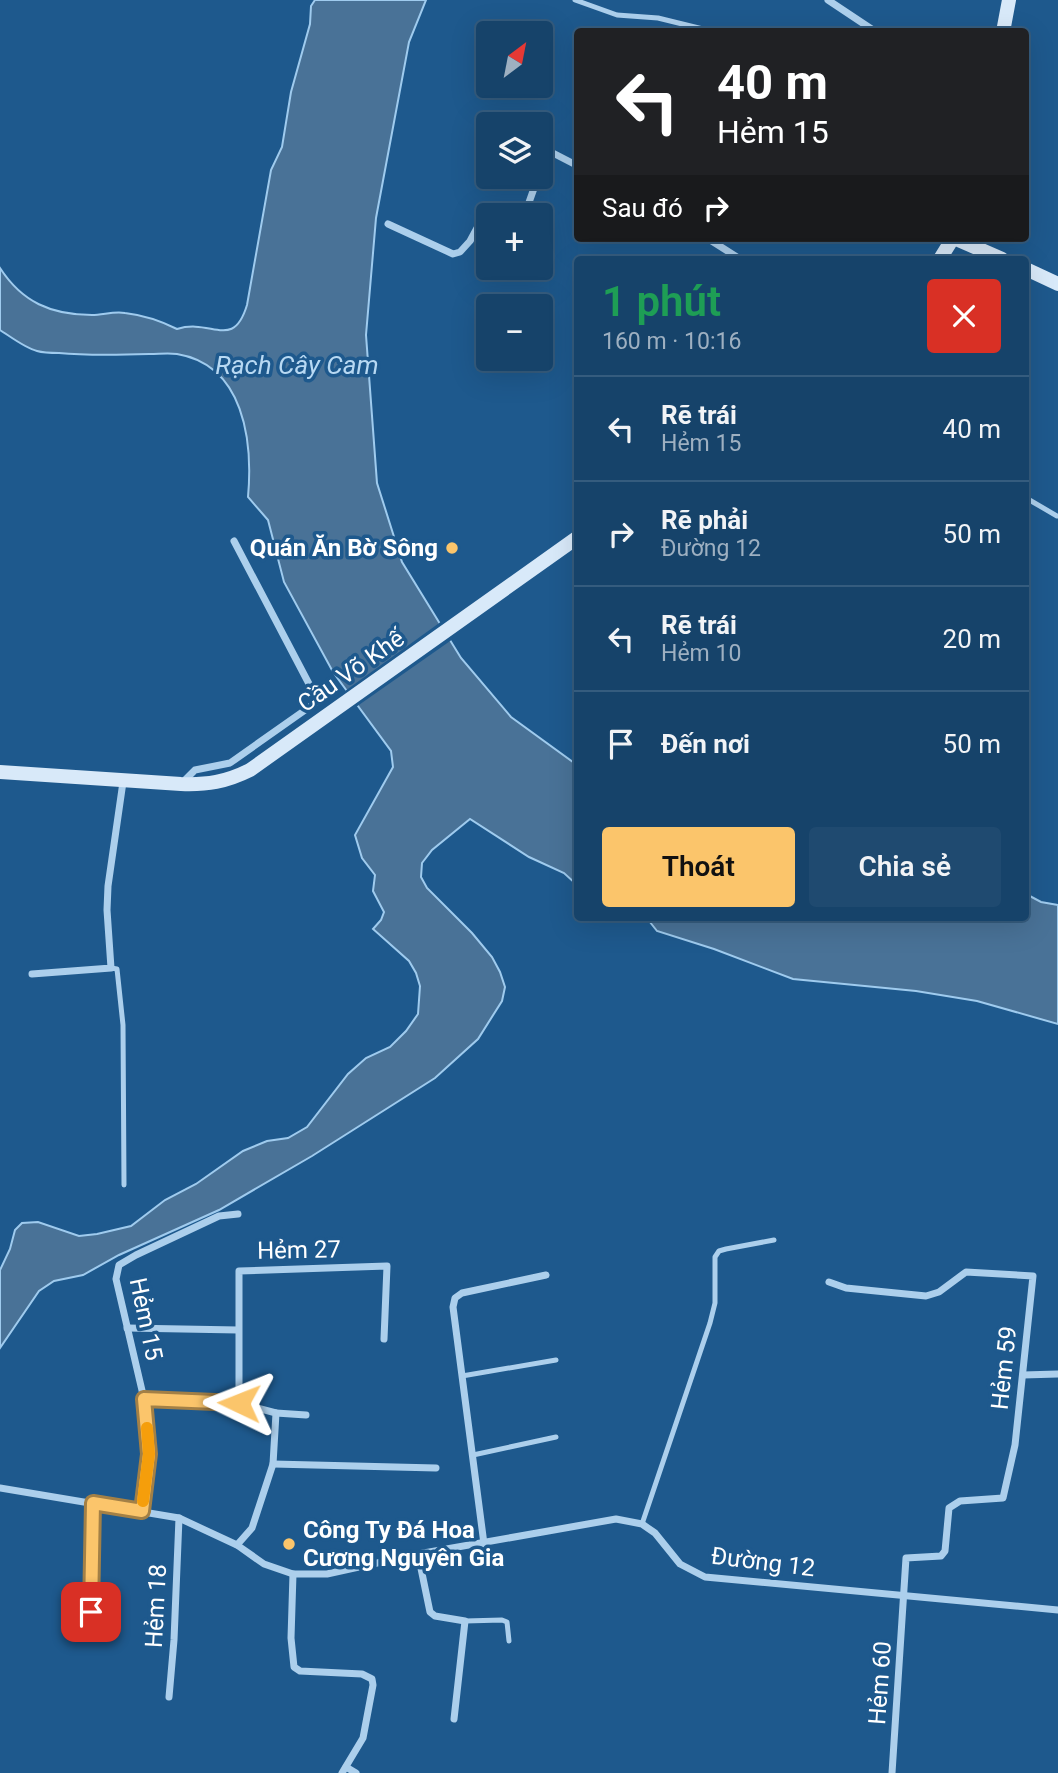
<!DOCTYPE html>
<html lang="vi">
<head>
<meta charset="utf-8">
<style>
  :root { --surface:#16436a; --page:#1f4a70; --text:#f1f3f6; --muted:#9eb0c1; --line:#355c7e; --accent:#fbc56b }
  body { margin:0; font-family:Roboto,sans-serif; background:var(--page); color:var(--text); height:100vh; display:flex; flex-direction:column; font-size:26px; white-space:nowrap }
  * { box-sizing:border-box; margin:0 }
  p { font-size:23px; color:var(--muted) }
  .icon { flex:none; width:38px; height:38px; fill:none; stroke:currentColor; stroke-width:2; stroke-linecap:round; stroke-linejoin:round }
  .map { position:relative; flex:1; overflow:hidden }
  .sheet { position:absolute; left:574px; top:256px; width:455px; height:665px; display:flex; flex-direction:column; background:var(--surface); border-radius:7px; box-shadow:0 7px 28px #0002,0 0 0 2px var(--line) }
  .sheet>* { flex:none }
  .hud { position:absolute; left:574px; top:28px; width:455px; height:214px; border-radius:7px; box-shadow:0 7px 28px #0002,0 0 0 2px var(--line); background:#202124; color:#fff; overflow:hidden }
  .needle { width:46px; rotate:32deg }
  .buttons { position:absolute; left:476px; top:21px; display:grid; gap:14px }
  .buttons a { display:grid; place-items:center; width:77px; height:77px; border-radius:7px; background:var(--surface); box-shadow:0 7px 28px #0002,0 0 0 2px var(--line); font-size:35px }
  .pin { position:absolute; display:grid; place-items:center; width:60px; height:60px; color:#fff; margin:-30px; border-radius:14px; box-shadow:0 4px 10px #0006 }
  .me { position:absolute; width:77px; margin:-38px; rotate:272deg; stroke-linejoin:round; filter:drop-shadow(0 0 5px #0008) }
  .turn { display:flex; align-items:center; gap:24px; height:147px; padding:0 28px; font-size:32px }
  .turn .icon { width:91px; height:91px; stroke-width:2.5 }
  .turn b { display:block; font-size:49px; line-height:60px }
  .then { display:flex; align-items:center; height:66px; padding:0 28px; background:#0003; gap:14px; font-size:26px }
  .round { display:grid; place-items:center; flex:none; width:74px; height:74px; border-radius:7px; background:var(--page) }
  .head { display:flex; align-items:center; justify-content:space-between; height:119px; padding:0 28px }
  h1 { font-size:42px; font-weight:600; line-height:52px; color:#1e9e55 }
  .primary-button { display:flex; gap:14px; margin-top:auto; padding:14px 28px }
  .primary-button a { flex:1; height:80px; border-radius:7px; background:var(--accent); color:#111; font-size:28px; font-weight:600; line-height:80px; text-align:center }
  .primary-button a+a { background:var(--page); color:var(--text) }
  ul { padding:0; list-style:none }
  li { display:flex; align-items:center; gap:21px; height:105px; padding:0 28px; border-top:2px solid var(--line) }
  li div { flex:1 }
  li b { display:block; font-size:26px }
  li em { font-style:normal }
  .map>svg:first-child { display:block }
  .water { fill:#497297; stroke:#9fcbee; stroke-width:2 }
  .pier { fill:#1e598d }
  .lines { fill:none; stroke-linecap:round; stroke-linejoin:round }
  .lane { stroke:#accfec; stroke-width:5 }
  .street { stroke:#accfec; stroke-width:7 }
  .secondary { stroke:#d8e9f9; stroke-width:14 }
  .route-casing { stroke:#a38046; stroke-width:18 }
  .route { stroke:#fbc56b; stroke-width:12 }
  .slow { stroke:#f59e0b; stroke-width:12 }
  .poi-dot { fill:#fbc56b; stroke:#1e598d; stroke-width:2.5 }
  .labels { text-anchor:middle; stroke-width:7; stroke-linejoin:round; paint-order:stroke }
  .poi-label { font-size:24px; font-weight:bold; fill:#fff; stroke:#1e598d; text-anchor:end }
  .street-label { font-size:24px; fill:#fff; stroke:#1e598d }
  .water-label { font-size:26px; font-style:italic; fill:#b8d9f3; stroke:#1e598d }
</style>
</head>
<body>
<div class="map">
<svg width="1058" height="1773" viewBox="0 0 1058 1773">
  <rect width="100%" height="100%" fill="#1e598d"/>
  <g class="water">
    <path d="M315,0h111l-17,42 -33,176 -10,117 11,148 25,79 59,96 50,59 66,48v120l-13,-12 -35,-16 -59,-38 -38,31 -10,13 -1,14 6,11 45,45 20,24 8,15 5,15 -3,14 -24,38 -43,39 -123,78 -93,54 -100,45 -36,20 -29,6 -15,10 -39,57v-78l10,-21 5,-19 7,-7 16,-1 41,14 18,-2 34,-8 34,-26 31,-16 47,-33 24,-10 21,-3 19,-11 41,-53 18,-16 24,-11 16,-16 12,-17 2,-28 -4,-13 -7,-12 -36,-32 8,-9 3,-8 -11,-21 2,-16 -13,-17 -7,-23 38,-68 -2,-16 -58,-79 -49,-90 -16,-62 -20,-23c5,-56 -4,-132 -71,-143 -9,-1 -18,0 -27,0 -31,1 -61,2 -91,-1 -7,0 -15,0 -22,-2 -12,-3 -26,-14 -37,-21v-62c22,34 51,47 92,47 11,0 22,-4 33,-2 17,2 36,8 52,16 35,-11 56,22 70,-24l24,-135 11,-23 9,-55 19,-68 1,-18z"/>
    <polygon points="1026,894 1041,902 1058,905 1058,1024 977,1001 916,991 793,979 714,949 657,931 646,917 1026,917"/>
  </g>
  <polygon class="pier" points="442,621 453,639 356,707 345,691"/>
  <g class="lines">
    <g class="lane">
      <polyline points="575,0 617,15 658,18 715,32"/>
      <polyline points="1026,498 1057,516"/>
      <polyline points="1026,563 1027,564"/>
      <polyline points="111,968 117,969 123,1025 124,1185"/>
      <polyline points="462,1376 556,1360"/>
      <polyline points="473,1455 556,1437"/>
      <polyline points="642,1524 710,1323 715,1303 715,1257 719,1251 726,1249 774,1240"/>
      <polyline points="465,1621 502,1620 507,1622 509,1641"/>
    </g>
    <g class="street">
      <polyline points="828,0 876,32"/>
      <polyline points="541,171 549,151 578,166"/>
      <polyline points="388,224 453,254 460,252 470,241 489,206 502,208 518,215 527,208 538,177"/>
      <polyline points="707,238 740,259"/>
      <polyline points="181,784 195,770 230,763 318,701 234,541"/>
      <polyline points="32,974 111,968 107,910 108,886 123,782"/>
      <polyline points="829,1282 846,1288 926,1296 939,1292 966,1272 1033,1276 1015,1445 1003,1498 960,1501 949,1508 945,1551 941,1556 906,1558 892,1773"/>
      <polyline points="127,1328 238,1330"/>
      <polyline points="1023,1375 1058,1374"/>
      <polyline points="144,1399 239,1403"/>
      <polyline points="276,1413 306,1415"/>
      <polyline points="273,1464 436,1468"/>
      <polyline points="0,1488 179,1518 237,1545 264,1564 293,1574 327,1574 418,1554 616,1519 642,1524 655,1533 680,1564 705,1577 1058,1610"/>
      <polyline points="142,1511 149,1454 144,1399 116,1279 119,1265 136,1255 219,1216 238,1214"/>
      <polyline points="484,1544 453,1307 455,1298 462,1293 546,1275"/>
      <polyline points="237,1545 252,1528 273,1464 276,1413 239,1403 239,1271 387,1266 384,1339"/>
      <polyline points="418,1554 430,1612 435,1616 465,1621 454,1719"/>
      <polyline points="293,1574 291,1638 294,1667 300,1671 362,1674 372,1679 373,1685 363,1738 342,1773"/>
      <polyline points="91,1612 93,1503"/>
      <polyline points="169,1697 174,1640 179,1518"/>
      <polyline points="346,1767 356,1773"/>
    </g>
    <g class="secondary">
      <polyline points="1003,32 1009,0"/>
      <polyline points="954,238 1002,259"/>
      <polyline points="940,259 953,238"/>
      <polyline points="1026,269 1058,284"/>
      <path d="M0,772l181,12c26,1 45,-2 69,-14l328,-233"/>
    </g>
  </g>
  <g class="lines">
    <defs>
      <polyline id="route" points="91,1612 93,1503 142,1511 149,1454 144,1399 239,1403"/>
    </defs>
    <use href="#route" class="route-casing"/>
    <use href="#route" class="route"/>
    <polyline class="slow" points="143,1501 149,1454 147,1428"/>
  </g>
  <g class="poi-dot">
    <circle cx="452" cy="548" r="7"/>
    <circle cx="289" cy="1544" r="7"/>
  </g>
  <g class="labels">
    <g class="poi-label">
      <text x="438" y="556">Quán Ăn Bờ Sông</text>
      <text x="303" y="1538" text-anchor="start">Công Ty Đá Hoa<tspan x="303" dy="28">Cương Nguyên Gia</tspan></text>
    </g>
    <g class="street-label">
      <text transform="translate(351 671) rotate(-35)" y="8">Cầu Võ Khế</text>
      <text transform="translate(299 1250) rotate(-1)" y="8">Hẻm 27</text>
      <text transform="translate(146 1319) rotate(78)" y="8">Hẻm 15</text>
      <text transform="translate(1004 1368) rotate(-84)" y="8">Hẻm 59</text>
      <text transform="translate(763 1562) rotate(7)" y="8">Đường 12</text>
      <text transform="translate(156 1606) rotate(-87)" y="8">Hẻm 18</text>
      <text transform="translate(880 1683) rotate(-86)" y="8">Hẻm 60</text>
    </g>
    <g class="water-label">
      <text x="297" y="374">Rạch Cây Cam</text>
    </g>
  </g>
</svg>
<div class="buttons">
<a><svg class="needle" viewBox="-14 -14 28 28"><path d="M0-13l5 13h-10z" fill="#e53935"/><path d="M0 13l5-13h-10z" fill="#9eb0c1"/></svg></a>
<a><svg class="icon" aria-label="layers" viewBox="0 0 24 24"><path d="M12 4l9 5-9 5-9-5zM3 14l9 5 9-5"/></svg></a>
<a>+</a>
<a>−</a>
</div>
<div class="pin" style="left:91px;top:1612px;background:#d93025"><svg class="icon" aria-label="arrive" viewBox="0 0 24 24"><path d="M6 21V4h12l-3 4 3 4H6"/></svg></div>
<svg class="me" style="left:239px;top:1403px" viewBox="-20 -20 40 40"><path d="M0-17L14 15 0 8-14 15z" fill="#fbc56b" stroke="#fff" stroke-width="4"/></svg>
<div class="hud">
<div class="turn"><svg class="icon" aria-label="left" viewBox="0 0 24 24"><path d="M17 20v-9H6M10 6l-5 5 5 5"/></svg><div><b>40 m</b>Hẻm 15</div></div>
<div class="then">Sau đó<svg class="icon" aria-label="right" viewBox="0 0 24 24"><path d="M7 20v-9h11M14 6l5 5-5 5"/></svg></div>
</div>
<section class="sheet">
<div class="head"><div><h1>1 phút</h1><p>160 m · 10:16</p></div><a class="round" style="background:#d93025;color:#fff"><svg class="icon" aria-label="close" viewBox="0 0 24 24"><path d="M6 6l12 12M18 6L6 18"/></svg></a></div>
<ul>
<li><svg class="icon" aria-label="left" viewBox="0 0 24 24"><path d="M17 20v-9H6M10 6l-5 5 5 5"/></svg><div><b>Rẽ trái</b><p>Hẻm 15</p></div><em>40 m</em></li>
<li><svg class="icon" aria-label="right" viewBox="0 0 24 24"><path d="M7 20v-9h11M14 6l5 5-5 5"/></svg><div><b>Rẽ phải</b><p>Đường 12</p></div><em>50 m</em></li>
<li><svg class="icon" aria-label="left" viewBox="0 0 24 24"><path d="M17 20v-9H6M10 6l-5 5 5 5"/></svg><div><b>Rẽ trái</b><p>Hẻm 10</p></div><em>20 m</em></li>
<li><svg class="icon" aria-label="arrive" viewBox="0 0 24 24"><path d="M6 21V4h12l-3 4 3 4H6"/></svg><div><b>Đến nơi</b></div><em>50 m</em></li>
</ul>
<div class="primary-button"><a>Thoát</a><a>Chia sẻ</a></div>
</section>
</div>
</body>
</html>
